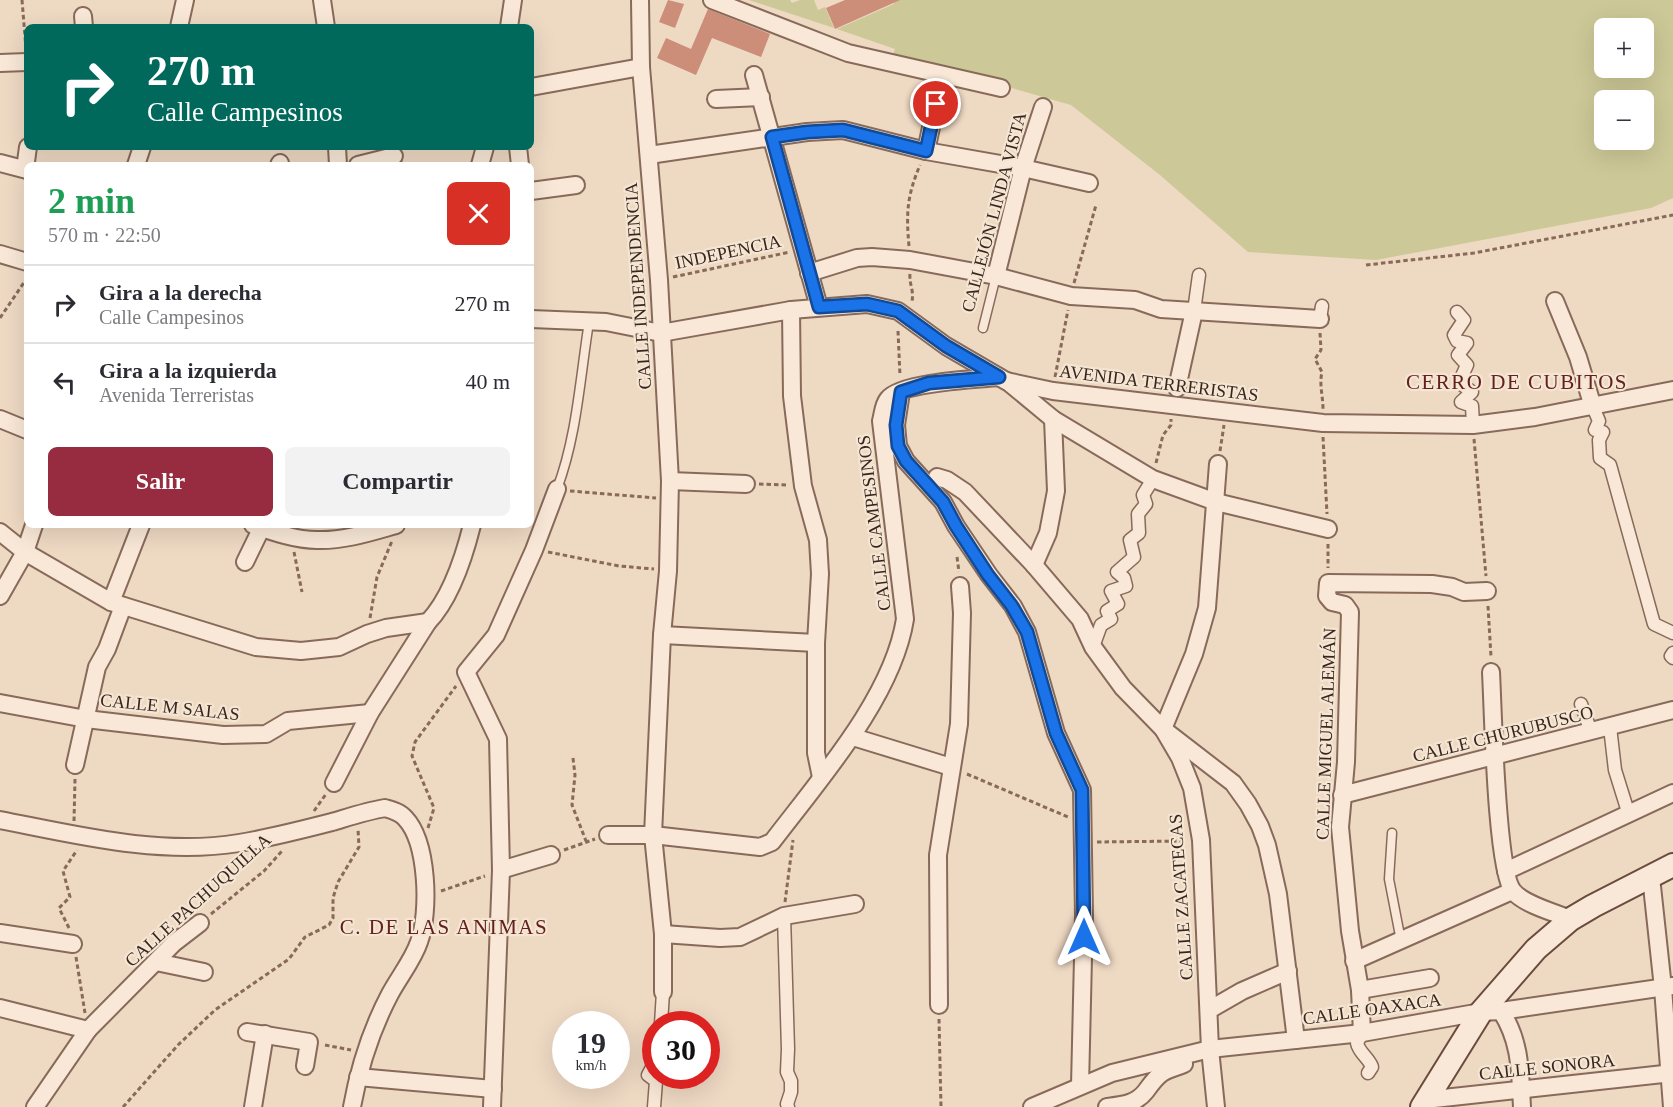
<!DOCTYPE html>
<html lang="es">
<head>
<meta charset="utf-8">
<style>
  :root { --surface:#fff; --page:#f2f2f3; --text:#2b2b33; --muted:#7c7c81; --line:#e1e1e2; --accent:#972b3f }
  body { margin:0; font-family:Georgia,serif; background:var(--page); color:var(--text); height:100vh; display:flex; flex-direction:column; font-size:22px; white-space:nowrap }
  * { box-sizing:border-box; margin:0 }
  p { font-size:20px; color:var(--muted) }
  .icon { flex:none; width:33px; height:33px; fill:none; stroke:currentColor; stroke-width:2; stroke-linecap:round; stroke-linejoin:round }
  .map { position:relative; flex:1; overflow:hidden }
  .panel { position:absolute; left:24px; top:162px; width:510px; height:366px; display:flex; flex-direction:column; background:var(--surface); border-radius:9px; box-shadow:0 6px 24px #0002 }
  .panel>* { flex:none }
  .banner { position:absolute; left:24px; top:24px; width:510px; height:126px; border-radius:9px; box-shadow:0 6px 24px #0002; background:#00695c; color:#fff; overflow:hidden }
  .fabs { position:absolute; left:1594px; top:18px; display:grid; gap:12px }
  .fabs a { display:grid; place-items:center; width:60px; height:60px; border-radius:9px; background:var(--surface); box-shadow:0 6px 24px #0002; font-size:30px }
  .speed { position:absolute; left:552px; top:1011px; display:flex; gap:12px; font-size:30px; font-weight:700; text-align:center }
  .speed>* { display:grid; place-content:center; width:78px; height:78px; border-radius:50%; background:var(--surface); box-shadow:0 6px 24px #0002; line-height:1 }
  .speed small { font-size:15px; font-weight:400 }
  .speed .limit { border:9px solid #d22; background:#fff; color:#111 }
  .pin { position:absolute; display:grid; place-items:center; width:51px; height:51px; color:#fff; margin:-26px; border:3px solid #fff; border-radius:50%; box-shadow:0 2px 6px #0007 }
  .me { position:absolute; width:66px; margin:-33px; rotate:0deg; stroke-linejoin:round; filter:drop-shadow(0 0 4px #0008) }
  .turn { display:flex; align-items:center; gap:21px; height:126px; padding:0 24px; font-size:27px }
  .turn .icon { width:78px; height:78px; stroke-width:2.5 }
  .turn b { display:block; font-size:42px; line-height:51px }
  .round { display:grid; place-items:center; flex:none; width:63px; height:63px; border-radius:9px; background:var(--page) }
  .headline { display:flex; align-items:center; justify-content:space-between; height:102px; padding:0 24px }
  h1 { font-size:36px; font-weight:700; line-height:45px; color:#1e9e55 }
  .cta { display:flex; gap:12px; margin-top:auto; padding:12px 24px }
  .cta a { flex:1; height:69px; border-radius:9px; background:var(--accent); color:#fff; font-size:24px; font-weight:700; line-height:69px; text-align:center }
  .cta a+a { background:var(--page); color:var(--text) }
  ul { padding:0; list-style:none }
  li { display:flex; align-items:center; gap:18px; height:78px; padding:0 24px; border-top:2px solid var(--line) }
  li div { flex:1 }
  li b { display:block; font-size:22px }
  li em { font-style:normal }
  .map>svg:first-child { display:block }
  .green { fill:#ccc897; fill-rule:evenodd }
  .building { fill:#cc8d79 }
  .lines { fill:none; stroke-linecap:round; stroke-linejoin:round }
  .service-casing { stroke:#886a5a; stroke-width:11 }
  .pedestrian-casing { stroke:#886a5a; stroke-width:15 }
  .minor-casing { stroke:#886a5a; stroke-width:20 }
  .secondary-casing { stroke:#6a4b3d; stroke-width:26 }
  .path { stroke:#886a5a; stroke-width:3; stroke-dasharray:4.5 3; stroke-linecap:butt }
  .service { stroke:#f9e8d7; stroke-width:8 }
  .pedestrian { stroke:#f9e8d7; stroke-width:12 }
  .minor { stroke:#f9e8d7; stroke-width:16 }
  .secondary { stroke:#f9e8d7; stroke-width:22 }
  .route-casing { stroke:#114b97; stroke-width:15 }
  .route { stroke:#1a73e8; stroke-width:10 }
  .labels { text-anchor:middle; stroke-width:4.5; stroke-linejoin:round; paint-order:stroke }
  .street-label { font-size:18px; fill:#38261e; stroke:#f5e5d3 }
  .quarter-label { font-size:21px; letter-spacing:1.5px; fill:#64201e; stroke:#f5e5d3 }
</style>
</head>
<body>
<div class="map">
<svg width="1673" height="1107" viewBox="0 0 1673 1107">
  <rect width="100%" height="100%" fill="#eed9c3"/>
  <g class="green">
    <polygon points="749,0 790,0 792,3 800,0 814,0 818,10 825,7 834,28"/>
    <path d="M893,0h780v198l-22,10 -275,52 -128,-8 -88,-77 -89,-70 -111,-32 -68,-16 3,-8 -58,-20 57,-25zM1605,28h39v40h-39zM1605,100h39v40h-39z"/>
  </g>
  <g class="building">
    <polygon points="668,0 684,4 675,28 659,22"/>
    <polygon points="845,0 900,0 835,29 826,8"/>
    <polygon points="708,9 770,34 761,57 712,38 696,75 657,58 666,38 691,49"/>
  </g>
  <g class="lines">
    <defs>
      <g id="service">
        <polyline points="983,328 996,276"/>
        <path d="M557,489c20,-53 23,-111 32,-167"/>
        <polyline points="1392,833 1389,879 1401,941"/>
      </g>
      <g id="pedestrian">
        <polyline points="1194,311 1199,275"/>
        <polyline points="1457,312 1464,320 1454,335 1457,341 1467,343 1458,355 1467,365 1462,376 1461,384 1472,392 1461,402 1472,406 1473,425"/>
        <polyline points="1320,319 1322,306"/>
        <polyline points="1593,407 1599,421 1595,430 1603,432 1599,440 1600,458 1610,465 1654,624 1673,633"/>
        <polyline points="1093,647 1101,625 1111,619 1107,611 1118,604 1111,591 1126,586 1124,578 1117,572 1134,557 1130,540 1139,533 1138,514 1146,504 1143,495 1153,479"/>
        <polyline points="1673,653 1671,656 1673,658"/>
        <polyline points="1581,704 1591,732"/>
        <polyline points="1610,727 1615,770 1629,815"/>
        <polyline points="784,916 788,1049 787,1072 791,1081 791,1092 787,1104 788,1107"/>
        <polyline points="661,1024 663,992"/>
        <path d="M1362,1033l-5,10c2,10 12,15 15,24l-4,6"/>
        <polyline points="654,1107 656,1081 648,1075 656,1060"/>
      </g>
      <g id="minor">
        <polyline points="322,0 326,27"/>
        <polyline points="640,0 641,67 659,280 670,481 668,571 662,635 653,835 663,934 663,992"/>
        <polyline points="712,0 848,53 1001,88"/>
        <polyline points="83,16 84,27"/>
        <polyline points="179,27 185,0"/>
        <polyline points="509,27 513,0"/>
        <polyline points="0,63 27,62"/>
        <polyline points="754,75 819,307"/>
        <polyline points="531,87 641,67"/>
        <polyline points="716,99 761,97"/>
        <polyline points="337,147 338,165"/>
        <polyline points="518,147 520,165"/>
        <polyline points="926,151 936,104"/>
        <polyline points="649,155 807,132 843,130 926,151 1023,168 1089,183"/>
        <polyline points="0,163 27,170"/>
        <polyline points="136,165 142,147"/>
        <polyline points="279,165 280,163"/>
        <polyline points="358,165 394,156"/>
        <polyline points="480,165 485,147"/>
        <polyline points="25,169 28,147"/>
        <polyline points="531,191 576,185"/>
        <polyline points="0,254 27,262"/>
        <polyline points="809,273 857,258 872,257 910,260 996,276 1071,296 1135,300 1161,309 1320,319"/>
        <polyline points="996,276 1023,168 1043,107"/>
        <polyline points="1555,301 1578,357 1593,407"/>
        <polyline points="791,310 792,396 803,486 818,540 820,574 816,643 816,753 821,777"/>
        <polyline points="531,319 606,322 661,333 791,310 867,304 898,311 946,346 1006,381 1053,391 1323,423 1473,425 1535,417 1673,390"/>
        <polyline points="1007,381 1053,419 1153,479 1216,502 1328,529"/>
        <polyline points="1177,388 1194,311"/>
        <polyline points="901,392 896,425 898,446 906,461 943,502 956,526 989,575 1013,606 1027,632 1056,733 1082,790 1084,915 1080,1086"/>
        <polyline points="0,419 27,430"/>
        <polyline points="937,477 947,480 965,492 1034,565 1080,619 1093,647 1123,688 1163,729 1233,783 1248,804 1260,826 1267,845 1278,894 1296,1040"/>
        <polyline points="670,481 746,484"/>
        <path d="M253,525c20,7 43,15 64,15 27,1 54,-8 79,-15"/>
        <polyline points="0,532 25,552 111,602 256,647 301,651 339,647 367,634 386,628 428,622"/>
        <polyline points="245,562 263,525"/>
        <polyline points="1034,565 1048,533 1056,491 1053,419"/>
        <polyline points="0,596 25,552 34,525"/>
        <polyline points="111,602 141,525"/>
        <polyline points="662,635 816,643"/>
        <path d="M1491,672c2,35 5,198 22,219 10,13 42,22 58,28"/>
        <polyline points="0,703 86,719 223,735 266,734 288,721 370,713"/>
        <polyline points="853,737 951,767"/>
        <polyline points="75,765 97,667 107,649 123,606"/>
        <path d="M334,783l36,-70 58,-91c23,-24 36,-65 44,-97"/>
        <polyline points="1342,795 1673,710"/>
        <path d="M0,820c77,15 160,36 239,23 31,-5 62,-13 93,-21 17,-5 35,-11 53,-14 7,2 15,4 20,10 23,24 25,94 14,124 -6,18 -20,35 -29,52 -19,36 -31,74 -38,113"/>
        <path d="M608,835h45l107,12 12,-5c47,-62 121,-145 133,-223l-24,-198c2,-7 2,-16 7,-22 13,-17 89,-20 111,-22"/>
        <polyline points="501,870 551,855"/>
        <polyline points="1506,871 1673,793"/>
        <polyline points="1651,877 1663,988 1672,1107"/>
        <polyline points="0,933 73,944"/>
        <polyline points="663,934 720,938 740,937 784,916 855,904"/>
        <polyline points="1354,961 1512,891"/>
        <polyline points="156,962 204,972"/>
        <polyline points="1360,990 1430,978"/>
        <polyline points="939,1005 938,855 959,724 962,613 960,586"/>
        <polyline points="0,1008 88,1030"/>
        <polyline points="1209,1010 1242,991 1288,971"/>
        <path d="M1501,1011c20,31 19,61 21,96"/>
        <polyline points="247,1032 309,1042 305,1066"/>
        <polyline points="1362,1033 1360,990 1350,931 1340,827 1346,762 1350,612 1345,605 1332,602 1327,596 1328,583 1432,584 1452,587 1464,592 1487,591"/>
        <polyline points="358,1077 493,1089"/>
        <polyline points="1425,1100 1673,1073"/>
        <polyline points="35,1107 88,1030 174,943 200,923"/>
        <polyline points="253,1107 265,1034"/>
        <polyline points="492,1107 501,870 498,739 466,672 496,635 534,550 557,489"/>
        <polyline points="1032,1107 1112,1073 1210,1049 1362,1033 1481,1012 1501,1011 1673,986"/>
        <path d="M1107,1107c16,-2 29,-3 39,-16 5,-7 9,-13 16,-18 6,-4 15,-6 22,-9"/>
        <polyline points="1216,1107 1210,1049 1201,840 1192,788 1180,758 1163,729 1194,654 1207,608 1218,464"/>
      </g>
      <polyline id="secondary" points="1422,1107 1481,1012 1536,949 1571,919 1593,906 1673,865"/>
    </defs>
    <use href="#service" class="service-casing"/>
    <use href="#pedestrian" class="pedestrian-casing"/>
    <use href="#minor" class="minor-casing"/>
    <use href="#secondary" class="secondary-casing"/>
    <g class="path">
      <polyline points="22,0 26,49"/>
      <path d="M909,246c-3,-33 -2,-50 11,-81"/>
      <polyline points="1366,265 1474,253 1673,215"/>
      <path d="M910,274c-1,11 4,14 2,28"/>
      <polyline points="673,277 790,252"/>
      <polyline points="1074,283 1096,205"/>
      <polyline points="0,318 27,278"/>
      <polyline points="898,331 900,376"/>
      <path d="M1320,333l1,17 -6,9 7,13c-3,12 1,24 1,37"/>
      <polyline points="1055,377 1068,310"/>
      <polyline points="1323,437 1327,514"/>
      <polyline points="1474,439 1486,576"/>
      <polyline points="1220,451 1224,425"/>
      <polyline points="1156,463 1163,435 1171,425 1171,419"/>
      <polyline points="759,484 789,485"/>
      <polyline points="570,491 656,498"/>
      <polyline points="1328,544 1328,568"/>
      <polyline points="294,552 302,592"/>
      <polyline points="548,552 619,566 654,569"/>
      <polyline points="957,557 959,572"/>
      <polyline points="1488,606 1491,657"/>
      <polyline points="370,618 377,577 392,541"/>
      <polyline points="573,758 575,775 572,805 586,841"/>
      <polyline points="967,774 1068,817"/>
      <polyline points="314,811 326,794"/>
      <polyline points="74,821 75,779"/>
      <polyline points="428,828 434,808 412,756 415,742 456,686"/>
      <polyline points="1097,842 1187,841"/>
      <polyline points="564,850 595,839"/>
      <polyline points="441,891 485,876"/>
      <polyline points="785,902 793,840"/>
      <polyline points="211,914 264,871 282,851"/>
      <polyline points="69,928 59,908 70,897 63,871 77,850"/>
      <polyline points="76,957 85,1013"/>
      <polyline points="939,1019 941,1107"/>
      <polyline points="325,1045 351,1050"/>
      <polyline points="123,1107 178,1045 215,1010 289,959 305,937 329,925 333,918 333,898 338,882 359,847 358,829"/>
    </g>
    <use href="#service" class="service"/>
    <use href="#pedestrian" class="pedestrian"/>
    <use href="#minor" class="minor"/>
    <use href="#secondary" class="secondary"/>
  </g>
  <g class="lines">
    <defs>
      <polyline id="route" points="936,104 926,151 843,130 807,132 772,137 819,307 867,304 898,311 946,346 999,377 929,383 901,392 896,425 898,446 906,461 943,502 956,526 988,575 1012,606 1027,632 1056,733 1082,790 1084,937"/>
    </defs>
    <use href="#route" class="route-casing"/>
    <use href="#route" class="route"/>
  </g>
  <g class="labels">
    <g class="street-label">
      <text transform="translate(994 212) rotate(-75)" y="6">CALLEJÓN LINDA VISTA</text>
      <text transform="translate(728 252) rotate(-12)" y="6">INDEPENCIA</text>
      <text transform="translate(638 286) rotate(-94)" y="6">CALLE INDEPENDENCIA</text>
      <text transform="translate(1159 383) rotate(7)" y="6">AVENIDA TERRERISTAS</text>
      <text transform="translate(874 523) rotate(-97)" y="6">CALLE CAMPESINOS</text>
      <text transform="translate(170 707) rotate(6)" y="6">CALLE M SALAS</text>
      <text transform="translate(1326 734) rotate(-88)" y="6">CALLE MIGUEL ALEMÁN</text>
      <text transform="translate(1503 734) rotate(-14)" y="6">CALLE CHURUBUSCO</text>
      <text transform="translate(1181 897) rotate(-94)" y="6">CALLE ZACATECAS</text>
      <text transform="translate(198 900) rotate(-42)" y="6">CALLE PACHUQUILLA</text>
      <text transform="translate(1372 1009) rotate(-8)" y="6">CALLE OAXACA</text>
      <text transform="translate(1547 1067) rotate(-6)" y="6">CALLE SONORA</text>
    </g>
    <g class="quarter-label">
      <text x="1517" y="389">CERRO DE CUBITOS</text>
      <text x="444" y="934">C. DE LAS ANIMAS</text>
    </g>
  </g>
</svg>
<div class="fabs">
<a>+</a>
<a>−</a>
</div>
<div class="speed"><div>19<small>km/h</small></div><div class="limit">30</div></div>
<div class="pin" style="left:936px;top:104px;background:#d93025"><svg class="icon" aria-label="arrive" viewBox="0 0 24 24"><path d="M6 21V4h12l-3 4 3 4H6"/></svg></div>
<svg class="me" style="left:1084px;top:937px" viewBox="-20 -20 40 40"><path d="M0-17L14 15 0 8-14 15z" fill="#1a73e8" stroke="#fff" stroke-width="4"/></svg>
<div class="banner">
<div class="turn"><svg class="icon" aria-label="right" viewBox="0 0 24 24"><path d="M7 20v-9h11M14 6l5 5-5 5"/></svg><div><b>270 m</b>Calle Campesinos</div></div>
</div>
<section class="panel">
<div class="headline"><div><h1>2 min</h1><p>570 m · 22:50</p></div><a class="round" style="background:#d93025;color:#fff"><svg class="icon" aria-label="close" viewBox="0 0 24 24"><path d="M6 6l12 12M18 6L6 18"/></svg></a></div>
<ul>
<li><svg class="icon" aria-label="right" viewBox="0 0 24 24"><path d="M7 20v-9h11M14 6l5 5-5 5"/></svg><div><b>Gira a la derecha</b><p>Calle Campesinos</p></div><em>270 m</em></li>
<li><svg class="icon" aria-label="left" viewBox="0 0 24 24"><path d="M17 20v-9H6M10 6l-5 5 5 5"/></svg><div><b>Gira a la izquierda</b><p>Avenida Terreristas</p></div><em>40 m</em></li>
</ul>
<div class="cta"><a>Salir</a><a>Compartir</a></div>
</section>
</div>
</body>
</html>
